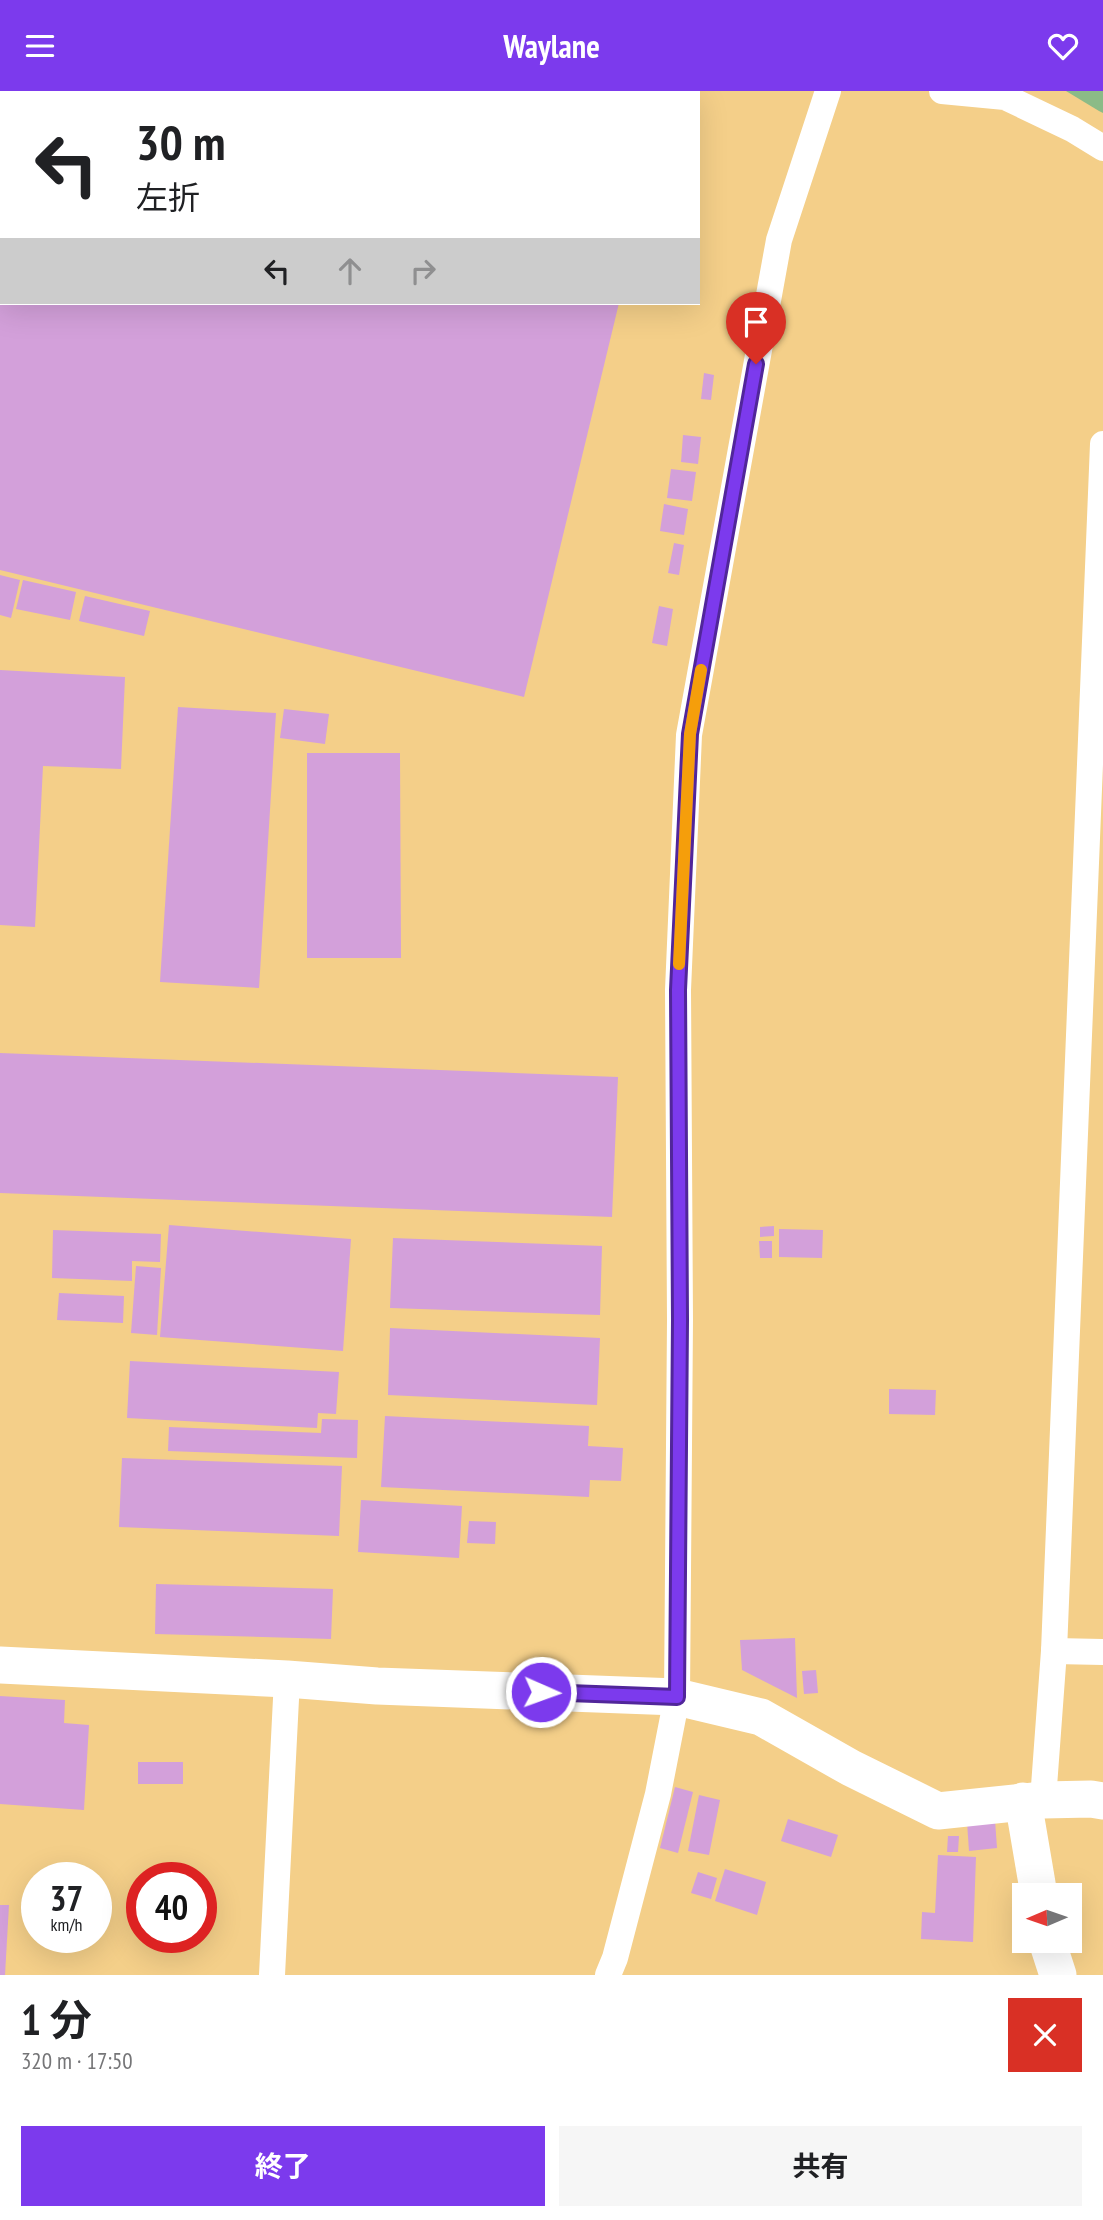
<!DOCTYPE html>
<html lang="ja">
<head>
<meta charset="utf-8">
<style>
  :root { --surface:#fff; --page:#f6f6f6; --text:#202124; --muted:#757577; --accent:#7c3aed }
  body { margin:0; font-family:"PT Sans Narrow","Noto Sans JP",sans-serif; background:var(--page); color:var(--text); height:100vh; display:flex; flex-direction:column; font-size:26px; white-space:nowrap }
  * { box-sizing:border-box; margin:0 }
  p { font-size:23px; color:var(--muted) }
  .icon { flex:none; width:38px; height:38px; fill:none; stroke:currentColor; stroke-width:2; stroke-linecap:round; stroke-linejoin:round }
  .map { position:relative; height:1884px; overflow:hidden }
  .sheet { display:flex; flex-direction:column; background:var(--surface); flex:1 }
  .sheet>* { flex:none }
  .banner { position:absolute; left:0px; top:0px; width:700px; height:214px; box-shadow:0 7px 28px #0002; background:#fff; color:var(--text); overflow:hidden }
  .needle { width:46px; rotate:268deg }
  .controls { position:absolute; left:1012px; top:1792px; display:grid; gap:14px }
  .controls a { display:grid; place-items:center; width:70px; height:70px; border-radius:0px; background:var(--surface); box-shadow:0 7px 28px #0002; font-size:35px }
  .speed { position:absolute; left:21px; top:1771px; display:flex; gap:14px; font-size:35px; font-weight:700; text-align:center }
  .speed>* { display:grid; place-content:center; width:91px; height:91px; border-radius:50%; background:var(--surface); box-shadow:0 7px 28px #0002; line-height:1 }
  .speed small { font-size:18px; font-weight:400 }
  .speed .limit { border:10px solid #d22; background:#fff; color:#111 }
  .pin { position:absolute; display:grid; place-items:center; width:60px; height:60px; color:#fff; margin:-72px -30px; border-radius:50% 50% 50% 0; rotate:-45deg; box-shadow:0 0 7px #0007 }
  .pin .icon { rotate:45deg }
  .me { position:absolute; width:77px; margin:-38px; rotate:92deg; stroke-linejoin:round; filter:drop-shadow(0 0 5px #0008) }
  .turn { display:flex; align-items:center; gap:24px; height:147px; padding:0 21px; font-size:32px }
  .turn .icon { width:91px; height:91px; stroke-width:2.5 }
  .turn b { display:block; font-size:49px; line-height:60px }
  .lanes { display:flex; align-items:center; height:66px; padding:0 21px; background:#0003; justify-content:center; gap:35px; direction:ltr }
  .lanes .off { opacity:.35 }
  .round { display:grid; place-items:center; flex:none; width:74px; height:74px; border-radius:0px; background:var(--page) }
  .summary { display:flex; align-items:center; justify-content:space-between; height:119px; padding:0 21px }
  h1 { font-size:42px; font-weight:700; line-height:52px }
  .action { display:flex; gap:14px; margin-top:auto; padding:14px 21px }
  .action a { flex:1; height:80px; border-radius:0px; background:var(--accent); color:#fff; font-size:28px; font-weight:700; line-height:80px; text-align:center }
  .action a+a { background:var(--page); color:var(--text) }
  header { display:flex; justify-content:space-between; align-items:center; height:91px; padding:0 21px; background:var(--accent); color:#fff; font-size:32px; font-weight:700 }
  .map>svg:first-child { display:block }
  .green { fill:#8bbb87 }
  .building { fill:#d3a0da }
  .lines { fill:none; stroke-linecap:round; stroke-linejoin:round }
  .street { stroke:#fff; stroke-width:26 }
  .secondary { stroke:#fff; stroke-width:37 }
  .route-casing { stroke:#51269a; stroke-width:18 }
  .route { stroke:#7c3aed; stroke-width:12 }
  .slow { stroke:#f59e0b; stroke-width:12 }
</style>
</head>
<body>
<header><svg class="icon" aria-label="menu" viewBox="0 0 24 24"><path d="M4 6h16M4 12h16M4 18h16"/></svg>Waylane<svg class="icon" aria-label="heart" viewBox="0 0 24 24"><path d="M12 20l-8-8c-3-5 5-10 8-4 3-6 11-1 8 4z"/></svg></header>
<div class="map">
<svg width="1103" height="1884" viewBox="0 0 1103 1884">
  <rect width="100%" height="100%" fill="#f4cf89"/>
  <polygon class="green" points="1066,0 1103,0 1103,22 1099,20"/>
  <g class="building">
    <polygon points="0,212 619,212 524,606 0,479"/>
    <polygon points="704,282 714,284 711,309 701,308"/>
    <polygon points="683,344 701,346 698,373 681,371"/>
    <polygon points="671,378 696,381 692,410 667,407"/>
    <polygon points="664,413 688,418 684,444 660,440"/>
    <polygon points="674,452 684,454 679,484 668,482"/>
    <polygon points="0,484 20,489 11,527 0,524"/>
    <polygon points="23,489 76,501 70,529 16,518"/>
    <polygon points="85,505 150,520 144,545 79,530"/>
    <polygon points="659,515 673,518 667,555 652,552"/>
    <polygon points="0,579 125,586 121,678 43,675 35,836 0,834"/>
    <polygon points="178,616 276,622 259,897 160,891"/>
    <polygon points="284,618 329,623 325,653 280,647"/>
    <polygon points="307,662 400,662 401,867 307,867"/>
    <polygon points="0,962 618,986 612,1126 0,1102"/>
    <polygon points="169,1134 351,1148 343,1260 160,1246"/>
    <polygon points="774,1135 774,1145 760,1146 760,1136"/>
    <polygon points="779,1138 823,1139 822,1167 779,1166"/>
    <polygon points="53,1139 161,1143 160,1171 132,1170 132,1190 52,1187"/>
    <polygon points="393,1147 602,1155 600,1224 390,1217"/>
    <polygon points="759,1150 772,1150 772,1167 760,1167"/>
    <polygon points="136,1175 161,1177 157,1244 131,1242"/>
    <polygon points="59,1202 124,1205 123,1232 57,1229"/>
    <polygon points="390,1237 600,1247 597,1314 388,1304"/>
    <polygon points="130,1270 339,1281 336,1323 318,1322 317,1337 127,1327"/>
    <polygon points="889,1298 936,1299 935,1324 889,1323"/>
    <polygon points="385,1325 589,1335 588,1355 623,1357 621,1390 590,1389 589,1406 381,1396"/>
    <polygon points="322,1328 358,1329 357,1367 168,1360 169,1336 321,1342"/>
    <polygon points="122,1367 342,1375 339,1445 119,1436"/>
    <polygon points="361,1409 462,1415 459,1467 358,1461"/>
    <polygon points="469,1430 496,1431 495,1453 467,1452"/>
    <polygon points="156,1493 333,1498 331,1548 155,1543"/>
    <polygon points="795,1547 797,1607 742,1579 740,1549"/>
    <polygon points="816,1579 818,1602 804,1603 802,1580"/>
    <polygon points="0,1605 65,1609 64,1632 89,1634 84,1719 0,1713"/>
    <rect x="138" y="1671" width="45" height="22"/>
    <polygon points="675,1696 693,1701 678,1762 660,1757"/>
    <polygon points="699,1704 720,1709 709,1764 688,1760"/>
    <polygon points="788,1728 838,1744 831,1766 781,1750"/>
    <polygon points="995,1729 997,1757 969,1760 967,1731"/>
    <polygon points="948,1745 959,1745 958,1761 947,1761"/>
    <polygon points="938,1764 976,1766 973,1851 921,1848 922,1821 935,1822"/>
    <polygon points="725,1778 766,1791 757,1824 715,1810"/>
    <polygon points="698,1781 717,1787 711,1808 691,1802"/>
    <polygon points="0,1814 9,1814 5,1884 0,1884"/>
  </g>
  <g class="lines">
    <g class="street">
      <polyline points="942,0 1005,6 1072,38 1103,57"/>
      <polyline points="1054,1560 1103,1561"/>
      <polyline points="1043,1709 1054,1560 1103,353"/>
      <polyline points="272,1884 287,1588"/>
      <polyline points="608,1884 615,1867 658,1703 677,1606 680,1229 678,899 689,644 779,149 828,0"/>
    </g>
    <g class="secondary">
      <polyline points="0,1574 287,1588 377,1595 677,1606 761,1626 851,1677 938,1720 1043,1709 1091,1708 1103,1710"/>
      <polyline points="1023,1710 1039,1804"/>
      <polyline points="1047,1850 1058,1884"/>
    </g>
  </g>
  <g class="lines">
    <defs>
      <polyline id="route" points="541,1601 677,1606 680,1229 678,899 690,643 756,273"/>
    </defs>
    <use href="#route" class="route-casing"/>
    <use href="#route" class="route"/>
    <polyline class="slow" points="679,873 690,643 701,579"/>
  </g>
</svg>
<div class="controls">
<a><svg class="needle" viewBox="-14 -14 28 28"><path d="M0-13l5 13h-10z" fill="#e53935"/><path d="M0 13l5-13h-10z" fill="#757577"/></svg></a>
</div>
<div class="speed"><div>37<small>km/h</small></div><div class="limit">40</div></div>
<div class="pin" style="left:756px;top:273px;background:#d93025"><svg class="icon" aria-label="arrive" viewBox="0 0 24 24"><path d="M6 21V4h12l-3 4 3 4H6"/></svg></div>
<svg class="me" style="left:541px;top:1601px" viewBox="-20 -20 40 40"><circle r="17" fill="#7c3aed" stroke="#fff" stroke-width="3"/><path d="M0-11L8 9 0 5-8 9z" fill="#fff"/></svg>
<div class="banner">
<div class="turn"><svg class="icon" aria-label="left" viewBox="0 0 24 24"><path d="M17 20v-9H6M10 6l-5 5 5 5"/></svg><div><b>30 m</b>左折</div></div>
<div class="lanes"><svg class="icon" aria-label="left" viewBox="0 0 24 24"><path d="M17 20v-9H6M10 6l-5 5 5 5"/></svg><svg class="icon off" aria-label="ahead" viewBox="0 0 24 24"><path d="M12 20V5M6 11l6-6 6 6"/></svg><svg class="icon off" aria-label="right" viewBox="0 0 24 24"><path d="M7 20v-9h11M14 6l5 5-5 5"/></svg></div>
</div>
</div>
<section class="sheet">
<div class="summary"><div><h1>1 分</h1><p>320 m · 17:50</p></div><a class="round" style="background:#d93025;color:#fff"><svg class="icon" aria-label="close" viewBox="0 0 24 24"><path d="M6 6l12 12M18 6L6 18"/></svg></a></div>
<div class="action"><a>終了</a><a>共有</a></div>
</section>
</body>
</html>
